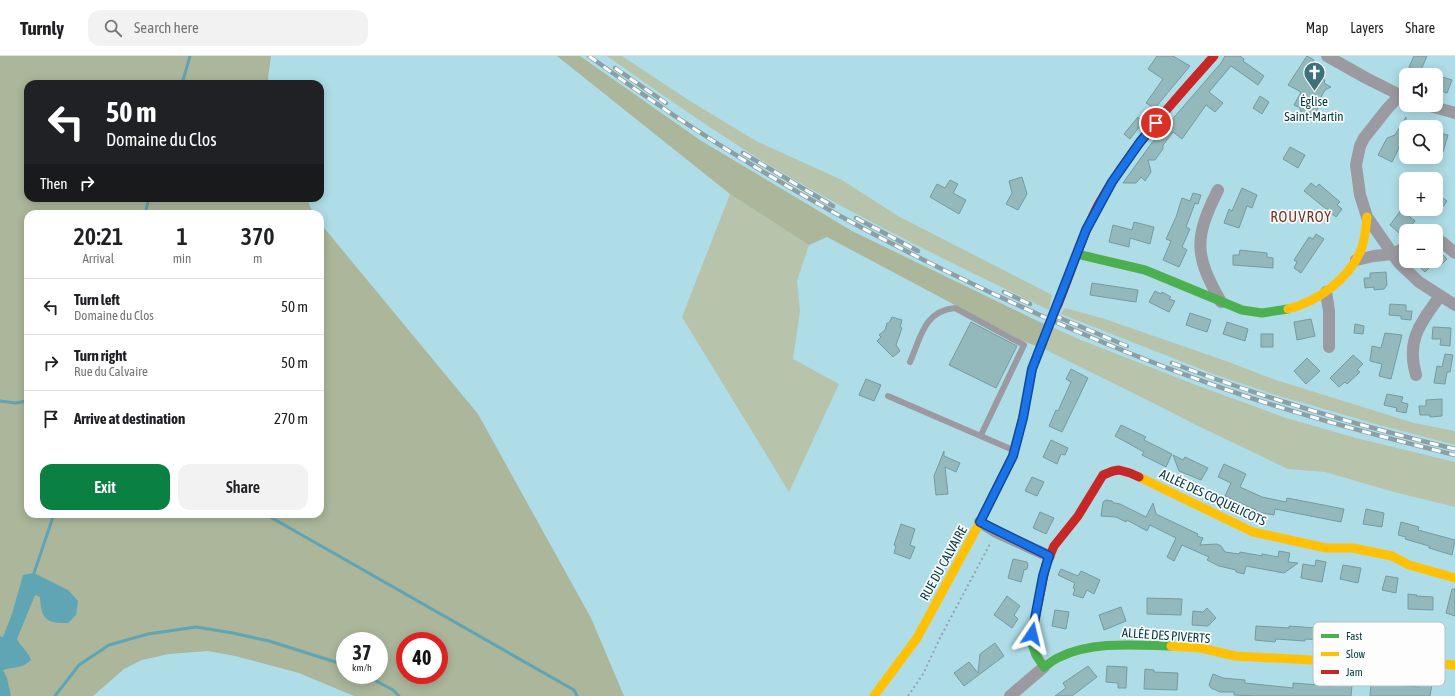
<!DOCTYPE html>
<html lang="en">
<head>
<meta charset="utf-8">
<style>
  :root { --surface:#fff; --page:#f2f2f2; --text:#202124; --muted:#757577; --line:#e0e0e0; --accent:#0b8043 }
  body { margin:0; font-family:"Asap Condensed",sans-serif; background:var(--page); color:var(--text); height:100vh; display:flex; flex-direction:column; font-size:15px; white-space:nowrap }
  * { box-sizing:border-box; margin:0 }
  p { font-size:13px; color:var(--muted) }
  .icon { flex:none; width:22px; height:22px; fill:none; stroke:currentColor; stroke-width:2; stroke-linecap:round; stroke-linejoin:round }
  .map { position:relative; flex:1; overflow:hidden }
  .sheet { position:absolute; left:24px; top:154px; width:300px; height:308px; display:flex; flex-direction:column; background:var(--surface); border-radius:12px; box-shadow:0 2px 10px #0003 }
  .sheet>* { flex:none }
  .guide { position:absolute; left:24px; top:24px; width:300px; height:122px; border-radius:12px; box-shadow:0 2px 10px #0003; background:#202124; color:#fff; overflow:hidden }
  .fabs { position:absolute; left:1399px; top:12px; display:grid; gap:8px }
  .fabs a { display:grid; place-items:center; width:44px; height:44px; border-radius:8px; background:var(--surface); box-shadow:0 2px 10px #0003; font-size:20px }
  .speed { position:absolute; left:336px; top:576px; display:flex; gap:8px; font-size:20px; font-weight:700; text-align:center }
  .speed>* { display:grid; place-content:center; width:52px; height:52px; border-radius:50%; background:var(--surface); box-shadow:0 2px 10px #0003; line-height:1 }
  .speed small { font-size:10px; font-weight:400 }
  .speed .limit { border:6px solid #d22; background:#fff; color:#111 }
  .pin { position:absolute; display:grid; place-items:center; width:34px; height:34px; color:#fff; margin:-17px; border:2px solid #fff; border-radius:50%; box-shadow:0 1px 4px #0007 }
  .me { position:absolute; width:44px; margin:-22px; rotate:10deg; stroke-linejoin:round; filter:drop-shadow(0 0 3px #0008) }
  .turn { display:flex; align-items:center; gap:14px; height:84px; padding:0 16px; font-size:18px }
  .turn .icon { width:52px; height:52px; stroke-width:2.5 }
  .turn b { display:block; font-size:28px; line-height:34px }
  .then { display:flex; align-items:center; height:38px; padding:0 16px; background:#0003; gap:8px; font-size:15px }
  .eta { display:flex; justify-content:space-evenly; align-items:center; height:68px; text-align:center }
  .eta b { font-size:24px; font-weight:600; line-height:28px }
  .cta { display:flex; gap:8px; margin-top:auto; padding:8px 16px }
  .cta a { flex:1; height:46px; border-radius:12px; background:var(--accent); color:#fff; font-size:16px; font-weight:600; line-height:46px; text-align:center }
  .cta a+a { background:var(--page); color:var(--text) }
  ul { padding:0; list-style:none }
  li { display:flex; align-items:center; gap:12px; height:56px; padding:0 16px; border-top:1px solid var(--line) }
  li div { flex:1 }
  li b { display:block; font-size:15px }
  li em { font-style:normal }
  header { display:flex; align-items:center; gap:24px; box-sizing:border-box; height:56px; padding:0 20px; background:var(--surface); border-bottom:1px solid var(--line) }
  header strong { font-size:19px }
  nav { display:flex; gap:22px; margin-inline-start:auto; font-size:14px }
  .search { width:280px; height:36px; background:var(--page); display:flex; align-items:center; gap:10px; box-sizing:border-box; padding:0 14px; border-radius:12px; color:var(--muted); font-size:15px }
  .map>svg:first-child { display:block }
  .green { fill:#b7c3ab }
  .forest { fill:#abb69a; fill-rule:evenodd }
  .water { fill:#5fa5b3 }
  .lines { fill:none; stroke-linecap:round; stroke-linejoin:round }
  .stream { stroke:#5fa5b3; stroke-width:3 }
  .building { fill:#94b9bd; stroke:#749b9f }
  .path { stroke:#96a2a9; stroke-width:2; stroke-dasharray:2 3; stroke-linecap:butt }
  .lane { stroke:#9a9aa0; stroke-width:6 }
  .street { stroke:#9a9aa0; stroke-width:12 }
  .fast { stroke:#4caf50; stroke-width:9 }
  .slow { stroke:#ffc107; stroke-width:9 }
  .jam { stroke:#c62828; stroke-width:9 }
  .rail-casing { stroke:#8a9fa6; stroke-width:4.5 }
  .rail { stroke:#fdfdfd; stroke-width:3; stroke-dasharray:9; stroke-linecap:butt }
  .slow-bridge { stroke:#ffc107; stroke-width:9 }
  .route-casing { stroke:#114b97; stroke-width:10 }
  .route { stroke:#1a73e8; stroke-width:7 }
  .labels { text-anchor:middle; stroke-width:3.5; stroke-linejoin:round; paint-order:stroke }
  .poi-label { font-size:13px; fill:#023841; stroke:#fdfdfd }
  .street-label { font-size:13px; fill:#023841; stroke:#fdfdfd }
  .quarter-label { font-size:15px; letter-spacing:1px; fill:#763124; stroke:#fdfdfd }
  .key { fill:#fdfdfd; stroke:#b2c2c5; stroke-width:1 }
  .key-label { font-size:11px; fill:#023841 }
</style>
</head>
<body>
<header>
<strong>Turnly</strong>
<div class="search"><svg class="icon" aria-label="search" viewBox="0 0 24 24"><circle cx="10" cy="10" r="6"/><path d="M15 15l6 6"/></svg>Search here</div>
<nav><a>Map</a><a>Layers</a><a>Share</a></nav>
</header>
<div class="map">
<svg width="1455" height="640" viewBox="0 0 1455 640">
  <rect width="100%" height="100%" fill="#aedde7"/>
  <g class="green">
    <path d="M607,0h15l68,45 66,40 86,39 56,36 154,79 -3,15c-81,-39 -162,-78 -240,-122 -70,-39 -137,-86 -202,-132z"/>
    <polygon points="730,138 809,189 797,225 800,255 793,303 839,328 789,436 682,261"/>
    <polygon points="1065,252 1102,262 1226,305 1276,324 1414,367 1455,375 1455,389 1372,367 1276,339 1216,319 1061,258"/>
    <polygon points="1052,271 1081,284 1196,329 1286,362 1356,382 1455,406 1455,451 1394,436 1325,416 1288,413 1196,369 1159,350 1042,292"/>
  </g>
  <g class="forest">
    <path d="M0,0h271l-3,22 2,6h-242v114h279l6,16h-285v300h292v-291l158,191 113,204 33,78h-270l-55,-23 -64,-17 -27,-5 -39,3 -27,6 -18,9 -31,27h-93zM345,585h34v34h-34zM405,585h34v34h-34z"/>
    <polygon points="557,0 580,0 700,84 852,175 1044,268 1036,290 1019,283 827,181 809,189 730,138"/>
  </g>
  <path class="water" d="M34,517l34,17 10,11 -2,14 -8,8c-22,1 -27,-5 -28,-26l-5,-2 -18,44c4,8 11,12 14,21 -7,8 -18,7 -28,10l4,8 4,18h-11v-60l3,1 9,-23 11,-39z"/>
  <g class="lines">
    <g class="stream">
      <polyline points="182,28 190,0"/>
      <polyline points="145,158 149,142"/>
      <polyline points="0,345 15,347 28,345"/>
      <polyline points="265,458 574,634 577,640"/>
      <polyline points="33,520 54,458"/>
      <polyline points="365,619 393,634 399,640"/>
      <polyline points="55,640 79,609 109,589 148,578 196,571 233,577 269,585 345,609"/>
    </g>
  </g>
  <g class="building">
    <polygon points="1157,0 1173,0 1190,10 1155,52 1146,47 1163,23 1148,13"/>
    <polygon points="1225,0 1240,0 1244,3 1243,5 1264,20 1258,29 1231,10 1209,36 1223,47 1215,56 1206,49 1182,83 1173,76 1163,89 1163,93 1155,104 1148,104 1151,116 1145,125 1141,121 1136,127 1123,127 1151,88 1221,7"/>
    <polygon points="1307,0 1314,4 1308,15 1325,24 1324,27 1331,31 1325,34 1316,50 1318,52 1314,61 1308,57 1305,58 1301,56 1300,52 1294,49 1301,36 1288,29"/>
    <polygon points="1414,0 1427,0 1420,16 1409,11"/>
    <polygon points="1436,19 1452,24 1447,37 1436,33"/>
    <polygon points="1260,40 1269,46 1262,58 1253,52"/>
    <polygon points="1138,61 1143,66 1130,83 1124,78"/>
    <polygon points="1406,61 1406,84 1402,86 1392,106 1378,99 1387,82 1395,79"/>
    <polygon points="1436,76 1448,79 1443,96 1436,94"/>
    <polygon points="1290,91 1305,99 1298,112 1283,103"/>
    <polygon points="1022,121 1027,138 1018,154 1006,148 1012,137 1009,125"/>
    <polygon points="950,124 958,128 953,137 966,144 959,158 930,141 937,128 945,132"/>
    <polygon points="1311,127 1316,131 1319,128 1340,146 1337,149 1342,153 1336,161 1304,135"/>
    <polygon points="1242,132 1257,139 1252,152 1247,150 1239,172 1224,167 1229,153 1232,155"/>
    <polygon points="1193,137 1201,139 1198,148 1195,147 1186,171 1190,173 1182,191 1187,194 1179,211 1163,204 1171,185 1166,183 1176,161 1182,142 1190,145"/>
    <polygon points="1436,137 1447,145 1436,160"/>
    <polygon points="1401,154 1415,165 1409,172 1405,169 1399,177 1390,169"/>
    <polygon points="1134,166 1154,171 1150,188 1130,182 1129,191 1109,186 1113,169 1132,174"/>
    <polygon points="1316,178 1324,183 1301,217 1294,212 1297,206 1294,204 1309,181 1313,183"/>
    <polygon points="1436,192 1447,203 1441,209 1436,204"/>
    <polygon points="1240,194 1267,197 1267,201 1273,202 1273,212 1233,209 1233,199 1239,199"/>
    <polygon points="1413,205 1436,205 1425,216"/>
    <polygon points="1386,216 1387,229 1384,233 1374,234 1374,231 1365,232 1364,222 1370,222 1370,217"/>
    <polygon points="1092,227 1138,234 1136,246 1090,239"/>
    <polygon points="1155,235 1161,238 1162,236 1171,241 1169,243 1175,245 1169,256 1149,246"/>
    <polygon points="1390,248 1406,249 1406,255 1412,255 1411,264 1401,263 1401,260 1389,259"/>
    <polygon points="1190,257 1211,264 1207,276 1186,269"/>
    <polygon points="892,261 902,264 900,271 902,272 896,289 900,295 893,301 877,285 881,281 879,279 885,274 887,267 889,267"/>
    <polygon points="1311,263 1315,280 1297,284 1294,266"/>
    <polygon points="971,266 1017,290 996,332 949,309"/>
    <polygon points="1227,266 1248,273 1245,285 1223,278"/>
    <polygon points="1355,268 1364,270 1363,278 1354,277"/>
    <polygon points="1433,271 1451,272 1450,290 1440,289 1441,283 1432,283"/>
    <polygon points="1385,277 1402,279 1391,323 1379,320 1382,308 1370,305 1372,290 1381,292"/>
    <rect x="1261" y="278" width="12" height="13"/>
    <polygon points="1445,298 1453,299 1450,316 1447,316 1445,328 1434,327 1437,310 1442,311"/>
    <polygon points="1353,299 1363,308 1357,314 1360,316 1347,328 1345,326 1339,331 1330,322"/>
    <polygon points="1307,302 1320,315 1306,328 1294,315"/>
    <polygon points="1071,313 1088,322 1062,376 1049,370 1056,354 1058,355 1071,326 1066,323"/>
    <polygon points="866,323 881,329 874,345 859,339"/>
    <polygon points="1387,338 1403,341 1401,346 1408,348 1406,357 1396,355 1397,352 1384,349"/>
    <polygon points="1442,343 1442,360 1430,361 1430,359 1420,359 1419,350 1426,350 1426,344"/>
    <polygon points="1121,369 1146,381 1144,384 1172,398 1166,411 1142,399 1144,396 1115,380"/>
    <polygon points="1051,384 1068,392 1065,399 1061,398 1057,408 1043,401"/>
    <polygon points="944,395 944,400 960,407 956,416 945,411 948,438 936,439 934,420"/>
    <polygon points="1173,399 1183,404 1185,401 1208,412 1201,424 1179,415"/>
    <polygon points="1224,408 1246,418 1240,431 1262,441 1286,446 1287,442 1344,453 1341,466 1275,453 1274,459 1257,456 1256,454 1225,440 1231,427 1218,421"/>
    <polygon points="1032,421 1044,426 1037,440 1025,435"/>
    <polygon points="1106,444 1112,445 1114,447 1120,448 1146,461 1153,447 1156,458 1198,478 1197,480 1203,482 1200,489 1217,488 1221,490 1225,496 1239,498 1240,496 1262,500 1262,498 1278,501 1279,495 1290,497 1288,506 1298,507 1284,517 1246,510 1244,518 1236,516 1236,514 1219,510 1207,504 1209,501 1182,489 1174,505 1167,501 1176,482 1150,469 1147,475 1127,464 1126,466 1116,461 1101,460 1103,446"/>
    <polygon points="1366,453 1384,457 1382,471 1363,468"/>
    <polygon points="1040,456 1054,462 1046,478 1033,472"/>
    <polygon points="1401,466 1419,471 1418,474 1455,484 1452,499 1429,492 1429,490 1405,483 1406,481 1398,479"/>
    <polygon points="901,468 915,473 910,489 915,491 910,503 894,497 896,490 894,489"/>
    <polygon points="1013,503 1027,506 1028,509 1027,513 1024,514 1021,526 1008,522"/>
    <polygon points="1316,504 1326,506 1322,526 1301,522 1303,508 1315,510"/>
    <polygon points="1343,509 1361,512 1358,527 1340,523"/>
    <polygon points="1061,513 1078,520 1081,515 1100,524 1094,538 1087,534 1083,542 1073,539 1075,533 1073,532 1075,527 1058,519"/>
    <polygon points="1386,520 1398,522 1396,537 1382,534"/>
    <polygon points="1452,533 1455,533 1455,560 1446,557"/>
    <polygon points="1408,538 1417,539 1416,540 1433,541 1433,554 1408,553"/>
    <polygon points="1007,540 1020,550 1014,559 1018,563 1012,572 994,559"/>
    <polygon points="1147,542 1182,543 1181,559 1147,558"/>
    <polygon points="1121,551 1126,565 1104,574 1099,559"/>
    <polygon points="1207,552 1216,562 1208,570 1192,569 1193,555 1203,556"/>
    <polygon points="1055,554 1069,556 1066,573 1052,570"/>
    <polygon points="1256,570 1289,572 1289,570 1342,574 1341,587 1325,586 1325,584 1305,583 1305,585 1276,583 1275,586 1255,584"/>
    <polygon points="995,587 1004,600 964,630 954,617 969,606 978,617 980,598"/>
    <polygon points="1088,610 1097,621 1072,640 1055,640 1066,632 1063,627"/>
    <polygon points="1107,610 1127,611 1126,632 1118,632 1118,627 1106,626"/>
    <polygon points="1145,613 1154,614 1154,616 1178,617 1177,634 1144,633"/>
    <polygon points="1213,618 1223,622 1245,624 1245,627 1293,632 1293,627 1331,630 1331,628 1352,629 1351,640 1255,640 1234,639 1234,636 1220,636 1211,632 1209,629"/>
    <polygon points="1420,626 1432,628 1430,640 1370,640 1371,627 1419,631"/>
  </g>
  <g class="lines">
    <polyline class="path" points="908,640 923,618 940,582 991,486"/>
    <g class="lane">
      <path d="M910,306c11,-25 14,-51 45,-54l69,37 -43,90"/>
      <polyline points="888,340 1013,394"/>
    </g>
    <g class="street">
      <polyline points="1327,0 1366,22 1406,42"/>
      <polyline points="1400,39 1387,53 1364,82 1360,90 1356,109 1360,139 1367,161 1399,207 1419,226 1455,249"/>
      <polyline points="1427,49 1455,57"/>
      <path d="M1218,134c-24,48 -24,65 3,112"/>
      <polyline points="1436,184 1442,186 1455,197"/>
      <polyline points="1356,204 1374,200 1393,198 1406,191"/>
      <polyline points="1326,236 1329,255 1329,291"/>
      <path d="M1416,319c-10,-35 4,-51 24,-79"/>
      <polyline points="980,466 996,476 1049,500"/>
      <polyline points="1010,640 1044,611"/>
    </g>
    <g class="fast">
      <polyline points="1077,198 1145,214 1242,254 1262,257 1288,253"/>
      <polyline points="1014,395 1023,362 1032,313 1049,268"/>
      <path d="M1038,548l-7,37 5,14 8,12c5,-3 10,-8 16,-10 32,-16 75,-12 111,-11"/>
    </g>
    <g class="slow">
      <path d="M1288,253c29,-7 61,-30 73,-59 4,-10 5,-22 6,-33"/>
      <polyline points="1139,421 1253,476 1326,492 1353,492 1392,500 1409,509 1455,522"/>
      <polyline points="1171,590 1201,592 1235,600 1386,608 1407,605 1455,609"/>
      <polyline points="874,640 917,582 980,466 1013,400 1014,395"/>
    </g>
    <g class="jam">
      <path d="M1057,251c14,-34 24,-69 41,-102 31,-55 74,-102 116,-149"/>
      <polyline points="1038,548 1046,509 1054,490 1078,460 1103,419 1113,415 1119,414 1130,417 1139,421"/>
    </g>
    <defs>
      <g id="rail">
        <path d="M589,0c122,90 253,166 390,231 88,42 179,80 272,111 67,22 135,40 204,57"/>
        <polyline points="615,12 666,47"/>
        <polyline points="743,97 833,150"/>
        <polyline points="856,162 918,195"/>
        <polyline points="1004,236 1030,248"/>
        <polyline points="1053,259 1127,290"/>
        <path d="M1172,307c92,35 187,63 283,86"/>
      </g>
    </defs>
    <use href="#rail" class="rail-casing"/>
    <use href="#rail" class="rail"/>
    <polyline class="slow-bridge" points="1049,268 1057,251"/>
  </g>
  <g class="lines">
    <defs>
      <polyline id="route" points="1032,578 1043,520 1049,500 980,466 1013,400 1023,362 1032,313 1086,174 1112,126 1140,86 1156,67"/>
    </defs>
    <use href="#route" class="route-casing"/>
    <use href="#route" class="route"/>
  </g>
  <defs>
    <symbol id="church-pin" viewBox="-11 -11 22 30"><path d="M0 17L-7.5 6A9.5 9.5 0 1 1 7.5 6Z" fill="#3e727b" stroke="#fdfdfd"/><path d="M-1.2-6h2.4v3.5h3.3v2.4h-3.3V6h-2.4V-.1h-3.3v-2.4h3.3Z" fill="#fff"/></symbol>
  </defs>
  <g fill-rule="evenodd">
    <use href="#church-pin" x="1302" y="4" width="25" height="34"/>
  </g>
  <g class="labels">
    <g class="poi-label">
      <text x="1314" y="50">Église<tspan x="1314" dy="15">Saint-Martin</tspan></text>
    </g>
    <g class="street-label">
      <text transform="translate(1213 441) rotate(25)" y="5">ALLÉE DES COQUELICOTS</text>
      <text transform="translate(943 507) rotate(-61)" y="5">RUE DU CALVAIRE</text>
      <text transform="translate(1166 579) rotate(4)" y="5">ALLÉE DES PIVERTS</text>
    </g>
    <g class="quarter-label">
      <text x="1301" y="166">ROUVROY</text>
    </g>
  </g>
  <rect x="1313" y="566" width="132" height="64" rx="6" class="key"/>
  <rect x="1321" y="578" width="18" height="4" fill="#4caf50"/>
  <rect x="1321" y="596" width="18" height="4" fill="#ffc107"/>
  <rect x="1321" y="614" width="18" height="4" fill="#c62828"/>
  <g class="key-label">
    <text x="1346" y="584">Fast</text>
    <text x="1346" y="602">Slow</text>
    <text x="1346" y="620">Jam</text>
  </g>
</svg>
<div class="fabs">
<a><svg class="icon" aria-label="sound" viewBox="0 0 24 24"><path d="M4 9h4l5-4v14l-5-4H4zM17 9q2 3 0 6"/></svg></a>
<a><svg class="icon" aria-label="search" viewBox="0 0 24 24"><circle cx="10" cy="10" r="6"/><path d="M15 15l6 6"/></svg></a>
<a>+</a>
<a>−</a>
</div>
<div class="speed"><div>37<small>km/h</small></div><div class="limit">40</div></div>
<div class="pin" style="left:1156px;top:67px;background:#d93025"><svg class="icon" aria-label="arrive" viewBox="0 0 24 24"><path d="M6 21V4h12l-3 4 3 4H6"/></svg></div>
<svg class="me" style="left:1032px;top:578px" viewBox="-20 -20 40 40"><path d="M0-17L14 15 0 8-14 15z" fill="#1a73e8" stroke="#fff" stroke-width="4"/></svg>
<div class="guide">
<div class="turn"><svg class="icon" aria-label="left" viewBox="0 0 24 24"><path d="M17 20v-9H6M10 6l-5 5 5 5"/></svg><div><b>50 m</b>Domaine du Clos</div></div>
<div class="then">Then<svg class="icon" aria-label="right" viewBox="0 0 24 24"><path d="M7 20v-9h11M14 6l5 5-5 5"/></svg></div>
</div>
<section class="sheet">
<div class="eta">
<div><b>20:21</b><p>Arrival</p></div>
<div><b>1</b><p>min</p></div>
<div><b>370</b><p>m</p></div>
</div>
<ul>
<li><svg class="icon" aria-label="left" viewBox="0 0 24 24"><path d="M17 20v-9H6M10 6l-5 5 5 5"/></svg><div><b>Turn left</b><p>Domaine du Clos</p></div><em>50 m</em></li>
<li><svg class="icon" aria-label="right" viewBox="0 0 24 24"><path d="M7 20v-9h11M14 6l5 5-5 5"/></svg><div><b>Turn right</b><p>Rue du Calvaire</p></div><em>50 m</em></li>
<li><svg class="icon" aria-label="arrive" viewBox="0 0 24 24"><path d="M6 21V4h12l-3 4 3 4H6"/></svg><div><b>Arrive at destination</b></div><em>270 m</em></li>
</ul>
<div class="cta"><a>Exit</a><a>Share</a></div>
</section>
</div>
</body>
</html>
